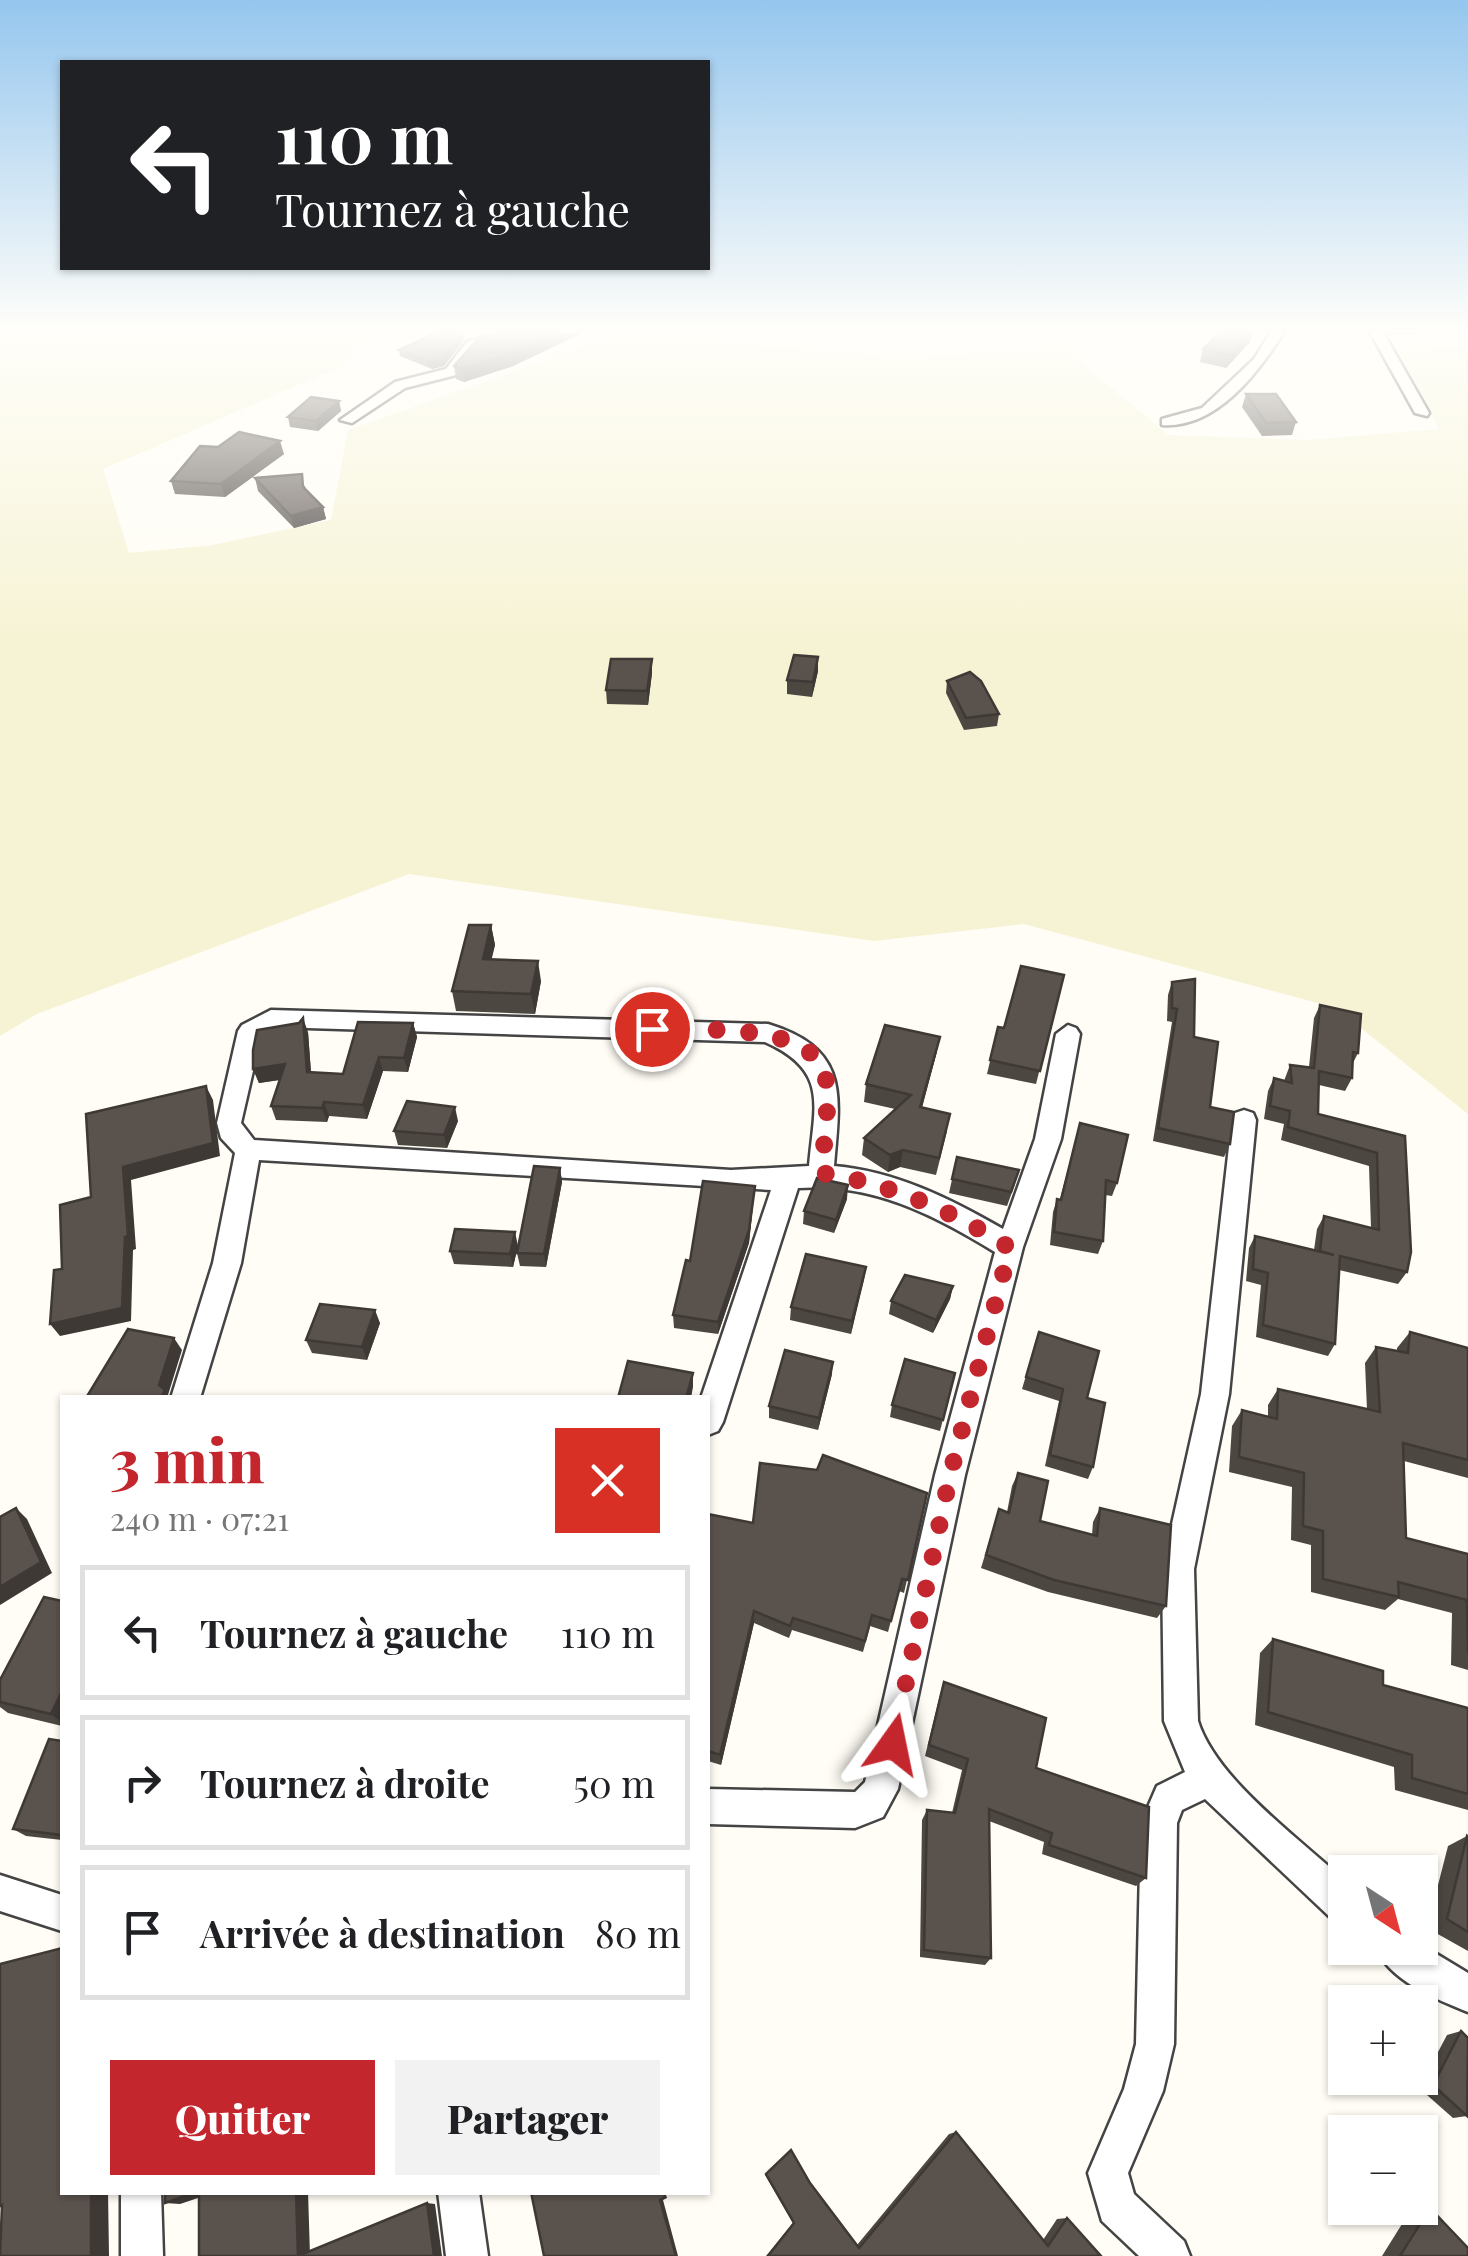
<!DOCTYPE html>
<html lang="fr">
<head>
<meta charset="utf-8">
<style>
  :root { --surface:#fff; --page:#f2f2f2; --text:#202124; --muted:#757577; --line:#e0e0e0; --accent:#c4262e }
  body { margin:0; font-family:"Playfair Display",serif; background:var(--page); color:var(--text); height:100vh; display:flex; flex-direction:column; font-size:38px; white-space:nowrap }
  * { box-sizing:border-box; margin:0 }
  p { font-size:32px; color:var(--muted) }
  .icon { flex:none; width:55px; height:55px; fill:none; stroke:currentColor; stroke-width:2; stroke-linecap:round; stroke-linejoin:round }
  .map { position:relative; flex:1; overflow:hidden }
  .sheet { position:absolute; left:60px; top:1395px; width:650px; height:800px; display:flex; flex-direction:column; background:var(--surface); border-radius:0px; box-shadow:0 2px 8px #0004 }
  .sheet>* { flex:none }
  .top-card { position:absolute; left:60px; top:60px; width:650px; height:210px; border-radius:0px; box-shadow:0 2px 8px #0004; background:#202124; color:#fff; overflow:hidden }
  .needle { width:65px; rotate:144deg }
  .fabs { position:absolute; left:1328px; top:1855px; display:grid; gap:20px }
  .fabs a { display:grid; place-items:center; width:110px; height:110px; border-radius:0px; background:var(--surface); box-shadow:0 2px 8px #0004; font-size:50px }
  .pin { position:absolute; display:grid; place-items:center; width:85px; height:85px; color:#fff; margin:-42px; border:5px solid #fff; border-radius:50%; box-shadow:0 2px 10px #0007 }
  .me { position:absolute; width:110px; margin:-55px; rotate:12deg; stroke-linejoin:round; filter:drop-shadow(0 0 8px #0008) }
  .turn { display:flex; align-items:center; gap:35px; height:210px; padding:0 50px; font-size:45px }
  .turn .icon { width:130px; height:130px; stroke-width:2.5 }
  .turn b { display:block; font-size:70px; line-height:85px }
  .round { display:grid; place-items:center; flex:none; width:105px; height:105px; border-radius:0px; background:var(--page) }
  .head { display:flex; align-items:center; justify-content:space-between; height:170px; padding:0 50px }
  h1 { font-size:60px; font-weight:800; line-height:75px; color:var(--accent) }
  .action { display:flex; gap:20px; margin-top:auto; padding:20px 50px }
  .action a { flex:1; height:115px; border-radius:0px; background:var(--accent); color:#fff; font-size:40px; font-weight:800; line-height:115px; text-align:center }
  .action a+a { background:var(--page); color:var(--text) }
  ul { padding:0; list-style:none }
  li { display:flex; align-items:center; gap:30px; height:135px; margin:0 20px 15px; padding:0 30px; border:5px solid var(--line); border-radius:0px }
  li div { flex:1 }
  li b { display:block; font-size:38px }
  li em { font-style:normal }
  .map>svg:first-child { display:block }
  .farmland { fill:#f6f3d4 }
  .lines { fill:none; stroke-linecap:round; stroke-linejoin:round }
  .minor-casing { stroke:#444; stroke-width:5 }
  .minor { fill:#fff; fill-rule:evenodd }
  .wall { fill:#4d4742 }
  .shaded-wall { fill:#3f3936 }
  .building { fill:#5a524d; stroke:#3f3936; stroke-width:2.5 }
  .route { stroke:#c4262e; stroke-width:18; stroke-dasharray:0 32.4 }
</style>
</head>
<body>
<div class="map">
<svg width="1468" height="2256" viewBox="0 0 1468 2256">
  <rect width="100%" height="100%" fill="#fffdf5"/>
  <polygon class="farmland" points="0,332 368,332 340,367 103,469 129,553 212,545 331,520 348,430 627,332 901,359 1065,349 1168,435 1308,440 1439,429 1400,352 1468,346 1468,1114 1336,1008 1024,924 874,941 409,874 37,1014 0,1036"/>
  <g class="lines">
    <defs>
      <g id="minor">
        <polygon points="502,332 521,332 477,348 456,375 405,388 352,423 340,420 395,382 446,369 467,342"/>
        <path d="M1271,332h13c-26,41 -68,97 -122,93v-6l40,-11 52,-49z"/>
        <polygon points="1370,332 1383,332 1429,413 1427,416 1415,413"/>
        <path d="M271,1010l497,14c82,25 72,71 66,142 61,5 117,33 169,63l32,-90 21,-105 12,-9 8,3 4,6 -19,105 -38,108 -58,228 -67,314 -15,28 -28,11 -147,-4v-35l147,3 10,-10 70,-307 60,-223c-62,-38 -123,-69 -197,-64l-75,234 -5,9 -10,4v-37h-7l70,-208 -512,-30 -18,103 -41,135h-29l42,-135 22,-110 -14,-15 -4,-15 21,-92 4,-6zM275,1027l490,15c65,29 49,64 44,124l-78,4 -477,-30 -13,-17 20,-87z"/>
        <path d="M1244,1110l9,3 3,7 -27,274 -35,175 4,152c18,58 102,118 147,160v43l-13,-5 -127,-120 -23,11 -5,13 -3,221 -11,47 -35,82 6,21 50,47 6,15h-51l-37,-35 -14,-48 36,-84 12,-45 5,-221 16,-37 28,-14 -21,-51 -2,-152 39,-175 31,-274 3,-7z"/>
        <polygon points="0,1875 62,1895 62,1931 0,1911"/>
        <path d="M1420,1944l48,29v39c-32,-13 -78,-31 -92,-64h44z"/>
        <polygon points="121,2192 161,2192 163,2256 121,2256"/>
        <polygon points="438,2192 479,2192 488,2256 446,2256"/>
      </g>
    </defs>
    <use href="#minor" class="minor-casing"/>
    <use href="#minor" class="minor"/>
  </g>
  <g class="wall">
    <polygon points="497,332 580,332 580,334 513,366 464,382 456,379 454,366"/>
    <polygon points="1220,332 1253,332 1250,342 1226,368 1200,362 1203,349"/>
    <polygon points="1388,332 1421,332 1420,334 1389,334"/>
    <polygon points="463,334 464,340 444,366 432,369 400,356 399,350"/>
    <polygon points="1246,394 1296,422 1292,435 1262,436 1242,407"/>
    <polygon points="339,401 341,411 318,431 290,427 288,417"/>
    <polygon points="218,447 284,454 225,497 175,494 171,481"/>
    <polygon points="255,478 305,486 306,490 323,507 326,519 294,528 258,491"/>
    <polygon points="652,659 652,673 648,705 607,704 606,690"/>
    <polygon points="818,671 812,697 787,694 787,680"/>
    <polygon points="947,681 999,714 997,726 964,730 946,693"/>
    <polygon points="491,925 495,945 491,959 541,981 535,1014 456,1011 452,991"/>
    <polygon points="1064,975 1036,1084 987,1074 998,1027 1004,1028"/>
    <polygon points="1172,982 1194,1037 1210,1107 1230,1144 1224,1157 1153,1141 1172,1022 1167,1021 1168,995"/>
    <polygon points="1320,1005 1358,1053 1353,1063 1352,1078 1345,1091 1319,1085 1318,1114 1405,1136 1407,1272 1398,1284 1339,1270 1335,1344 1328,1356 1256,1337 1261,1285 1246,1281 1249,1248 1255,1236 1314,1250 1317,1229 1324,1216 1371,1228 1369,1166 1281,1140 1284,1124 1264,1119 1268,1091 1274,1078 1284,1081 1290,1065 1309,1067 1314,1018"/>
    <polygon points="413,1023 417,1037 408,1072 383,1071 367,1119 329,1116 327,1122 276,1120 271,1106 280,1080 259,1083 253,1069 308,1032 311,1073 343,1074"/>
    <polygon points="940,1037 936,1055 922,1108 947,1131 936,1175 900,1167 888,1172 862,1155 864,1138 895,1109 864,1102 866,1084"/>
    <polygon points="458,1121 447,1148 398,1145 394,1131"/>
    <polygon points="1080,1123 1117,1183 1112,1196 1105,1195 1103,1241 1098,1254 1050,1245 1053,1212 1057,1199 1060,1199"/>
    <polygon points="957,1157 1015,1184 1007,1206 949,1193"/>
    <polygon points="560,1168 562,1182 546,1267 520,1266 517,1253"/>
    <polygon points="755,1186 749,1243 718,1334 674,1328 673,1315 690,1261"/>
    <polygon points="847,1199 834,1233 803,1224 804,1211"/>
    <polygon points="518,1246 513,1267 454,1264 450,1251"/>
    <polygon points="866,1267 851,1334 790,1320 791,1307"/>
    <polygon points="953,1286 950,1299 933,1333 889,1314 891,1301"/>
    <polygon points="380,1323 367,1360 312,1353 306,1340"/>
    <polygon points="1039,1332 1087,1398 1093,1467 1088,1479 1045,1466 1059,1401 1022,1389"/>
    <polygon points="1410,1332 1468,1348 1468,1478 1404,1461 1406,1538 1468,1554 1468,1670 1451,1665 1452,1613 1398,1599 1385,1610 1311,1592 1311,1545 1291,1540 1292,1487 1229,1472 1232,1426 1242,1410 1268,1416 1268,1405 1278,1389 1367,1410 1365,1363 1376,1347 1397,1351 1397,1348"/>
    <polygon points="955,1373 940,1431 890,1417 892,1405"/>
    <polygon points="832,1374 818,1430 769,1418 769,1406"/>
    <polygon points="1018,1473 1040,1521 1092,1535 1093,1522 1100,1508 1166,1606 1157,1618 1048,1592 981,1568 999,1509 1007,1512 1012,1486"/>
    <polygon points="927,1493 904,1593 899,1591 888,1632 870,1626 863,1652 792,1630 789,1638 754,1623 721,1765 708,1761 708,1514 753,1523"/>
    <polygon points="62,1601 62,1726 8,1713 0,1707 0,1680"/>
    <polygon points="1273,1639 1383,1685 1468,1708 1468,1810 1395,1790 1394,1767 1255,1725 1260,1653"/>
    <polygon points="944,1682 1036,1768 1146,1878 1136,1886 1042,1854 1044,1842 989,1821 991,1958 985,1965 920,1957 922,1820 927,1810 952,1813 962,1770 925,1756 940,1695"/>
    <polygon points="62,1741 62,1840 26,1836 13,1829"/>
    <polygon points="1467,1836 1468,1837 1468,1951 1427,1928 1448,1846"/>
    <polygon points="1461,2031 1467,2116 1453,2118 1419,2088 1447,2035"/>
    <polygon points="956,2132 1043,2240 1057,2219 1067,2218 1101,2256 766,2256 793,2223 765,2175 766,2174 810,2183 857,2245 949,2134"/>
    <polygon points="1412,2208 1430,2208 1468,2256 1382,2256"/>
  </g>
  <g class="shaded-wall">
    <polygon points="558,332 580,332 580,334 513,366 464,382 462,369"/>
    <polygon points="1252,332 1253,332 1250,342 1226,368 1230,355"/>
    <polygon points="463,334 464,340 444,366 432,369 430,362"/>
    <polygon points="339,401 341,411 318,431 316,421"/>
    <polygon points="280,441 284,454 225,497 221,484"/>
    <polygon points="323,507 326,519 294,528 291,516"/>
    <polygon points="818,657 818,671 812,697 813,682"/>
    <polygon points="652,659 652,673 648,705 647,691"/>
    <polygon points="491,925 495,945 487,979 483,959"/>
    <polygon points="538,961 541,981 535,1014 531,994"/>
    <polygon points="303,1018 308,1032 312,1086 307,1072"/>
    <polygon points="413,1023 417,1037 408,1072 404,1058"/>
    <polygon points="940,1037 936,1055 917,1125 920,1107"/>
    <polygon points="379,1057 383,1071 367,1119 363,1105"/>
    <polygon points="285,1064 291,1078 259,1083 253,1069"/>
    <polygon points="206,1086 213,1100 220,1156 131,1180 136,1249 133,1250 131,1321 60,1336 50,1324 123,1167"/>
    <polygon points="324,1102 329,1116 327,1122 322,1108"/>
    <polygon points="455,1107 458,1121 447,1148 444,1135"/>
    <polygon points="903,1150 900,1167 888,1172 890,1155"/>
    <polygon points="560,1168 562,1182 546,1267 544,1254"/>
    <polygon points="848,1185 847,1199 834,1233 836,1220"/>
    <polygon points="755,1186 749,1243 718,1334 718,1322"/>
    <polygon points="515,1232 518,1246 513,1267 510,1254"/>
    <polygon points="866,1267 864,1280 851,1334 852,1321"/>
    <polygon points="953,1286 950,1299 933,1333 936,1320"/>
    <polygon points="375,1310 380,1323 367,1360 362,1347"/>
    <polygon points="174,1338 182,1350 168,1395 170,1398 161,1398 159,1385"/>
    <polygon points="833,1362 832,1374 818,1430 819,1418"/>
    <polygon points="693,1373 693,1387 691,1398 686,1398"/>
    <polygon points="16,1508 27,1519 52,1573 0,1605 0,1587"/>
    <polygon points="754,1611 754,1623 721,1765 720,1755"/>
    <polygon points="62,1691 62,1723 51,1714"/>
    <polygon points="91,2192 108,2192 109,2256 91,2256"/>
    <polygon points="196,2192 213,2193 180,2204 165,2203"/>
    <polygon points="296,2192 308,2192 310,2255 298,2256"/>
    <polygon points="664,2192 665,2192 667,2198 663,2200 678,2256 676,2256 660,2200"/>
    <polygon points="427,2203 435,2204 442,2256 434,2256"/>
  </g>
  <g class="building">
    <polygon points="438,332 457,332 463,334 443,359 430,362 399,350"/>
    <polygon points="497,332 558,332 511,353 462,369 454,366 478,339"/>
    <polygon points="1220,332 1252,332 1230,355 1203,349"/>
    <polygon points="1246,394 1276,394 1296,422 1266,423"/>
    <polygon points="311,397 339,401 316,421 288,417"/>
    <polygon points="239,432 280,441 221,484 171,481 200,446 218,447"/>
    <polygon points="302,474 303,487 323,507 291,516 255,478"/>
    <polygon points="794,655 818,657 813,682 787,680"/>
    <polygon points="611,659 652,659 647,691 606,690"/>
    <polygon points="970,672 981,681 999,714 966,718 947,681"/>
    <polygon points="469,925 491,925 483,959 538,961 531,994 452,991"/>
    <polygon points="1021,966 1064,975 1040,1071 990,1060 998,1027 1004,1028"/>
    <polygon points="1195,979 1194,1037 1218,1042 1210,1107 1234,1112 1230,1144 1158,1128 1177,1009 1172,1008 1172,982"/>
    <polygon points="1320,1005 1361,1014 1358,1053 1353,1052 1352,1078 1319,1071 1318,1114 1405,1136 1411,1252 1407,1272 1340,1256 1335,1344 1263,1325 1268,1273 1253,1269 1255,1236 1334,1255 1320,1251 1324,1216 1379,1230 1377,1153 1288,1127 1290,1111 1270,1106 1274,1078 1292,1083 1290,1065 1314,1068"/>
    <polygon points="303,1018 307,1072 343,1074 358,1022 413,1023 404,1058 379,1057 363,1105 324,1102 322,1108 271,1106 285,1064 253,1069 253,1050 257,1030 299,1023"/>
    <polygon points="885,1025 940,1037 920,1107 950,1114 939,1158 903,1150 890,1155 864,1138 911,1095 866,1084"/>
    <polygon points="206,1086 213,1143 123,1167 128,1236 125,1237 122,1308 50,1324 54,1270 62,1269 60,1205 91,1197 86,1114"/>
    <polygon points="407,1101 455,1107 444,1135 394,1131"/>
    <polygon points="1080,1123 1128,1135 1117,1183 1106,1180 1103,1241 1054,1232 1057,1199 1061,1200"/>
    <polygon points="957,1157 1019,1170 1011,1192 952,1179"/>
    <polygon points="534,1166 560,1168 544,1254 517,1253"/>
    <polygon points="817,1178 848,1185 836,1220 804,1211"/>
    <polygon points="703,1181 755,1186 749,1230 718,1322 673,1315 686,1260 690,1261"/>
    <polygon points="455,1229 515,1232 510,1254 450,1251"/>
    <polygon points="806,1254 866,1267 852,1321 791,1307"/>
    <polygon points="905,1275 953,1286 936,1320 891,1301"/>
    <polygon points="320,1304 375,1310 362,1347 306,1340"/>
    <polygon points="128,1329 174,1338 159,1385 165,1390 161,1398 86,1398"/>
    <polygon points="1039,1332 1099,1351 1087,1398 1105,1403 1093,1467 1050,1455 1063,1389 1026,1377"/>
    <polygon points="1410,1332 1468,1348 1468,1460 1403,1443 1406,1538 1468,1554 1468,1653 1467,1600 1398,1582 1399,1597 1323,1579 1323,1531 1303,1526 1304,1473 1239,1457 1242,1410 1277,1419 1278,1389 1380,1412 1376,1347 1408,1353"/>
    <polygon points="785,1350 833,1362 819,1418 769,1406"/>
    <polygon points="905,1359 955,1373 943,1420 892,1405"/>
    <polygon points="628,1361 693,1373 686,1398 618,1398"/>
    <polygon points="823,1455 927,1493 908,1580 902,1579 891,1621 872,1615 865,1641 793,1618 790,1626 754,1611 720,1755 708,1751 708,1514 753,1523 760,1463 817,1470"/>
    <polygon points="1018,1473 1048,1481 1040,1521 1097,1536 1100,1508 1171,1525 1166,1606 1054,1580 986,1555 999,1509 1009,1513"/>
    <polygon points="16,1508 41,1562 0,1587 0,1517"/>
    <polygon points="44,1597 62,1601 62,1691 51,1714 0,1702 0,1680"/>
    <polygon points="1273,1639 1383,1671 1383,1685 1468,1708 1468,1794 1412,1778 1412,1755 1268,1712"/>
    <polygon points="944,1682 1046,1718 1036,1768 1149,1807 1146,1878 1049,1845 1052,1833 989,1809 991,1958 924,1950 927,1810 955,1813 968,1759 929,1745"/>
    <polygon points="49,1739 62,1741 62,1835 13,1829"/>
    <polygon points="1467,1836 1468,1837 1468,1932 1447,1919"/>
    <polygon points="62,1948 62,2192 91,2192 91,2256 0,2256 2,2205 0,2206 0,1964"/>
    <polygon points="1461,2031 1468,2038 1467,2116 1433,2085"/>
    <polygon points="956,2132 1048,2246 1067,2218 1101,2256 768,2256 794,2223 766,2174 791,2150 810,2183 859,2248"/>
    <polygon points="165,2192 196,2192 165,2203"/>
    <polygon points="199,2192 296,2192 298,2256 427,2203 434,2256 199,2256"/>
    <polygon points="531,2192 664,2192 665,2197 660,2200 676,2256 544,2256"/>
    <polygon points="1430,2208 1468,2248 1468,2256 1400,2256"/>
  </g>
  <linearGradient id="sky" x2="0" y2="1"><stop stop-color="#95c6ee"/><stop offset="0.51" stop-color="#fffefa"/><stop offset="1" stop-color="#fffefa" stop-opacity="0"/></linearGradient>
  <rect width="1468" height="647" fill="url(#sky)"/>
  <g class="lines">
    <path class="route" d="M652,1029c43,2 166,-9 174,51 4,28 -3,64 -4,93 68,11 129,37 188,75l-60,227 -57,269"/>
  </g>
</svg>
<div class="fabs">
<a><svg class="needle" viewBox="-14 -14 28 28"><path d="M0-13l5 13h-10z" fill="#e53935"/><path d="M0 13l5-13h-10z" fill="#757577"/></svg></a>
<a>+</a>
<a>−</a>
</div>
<div class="pin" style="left:652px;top:1029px;background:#d93025"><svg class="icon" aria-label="arrive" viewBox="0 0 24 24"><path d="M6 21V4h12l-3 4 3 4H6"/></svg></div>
<svg class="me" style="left:893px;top:1744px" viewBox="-20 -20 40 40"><path d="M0-17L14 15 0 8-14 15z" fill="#c4262e" stroke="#fff" stroke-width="4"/></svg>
<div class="top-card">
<div class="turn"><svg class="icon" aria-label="left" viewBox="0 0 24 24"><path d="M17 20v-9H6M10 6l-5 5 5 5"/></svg><div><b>110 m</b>Tournez à gauche</div></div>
</div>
<section class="sheet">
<div class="head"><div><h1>3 min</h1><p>240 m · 07:21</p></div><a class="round" style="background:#d93025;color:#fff"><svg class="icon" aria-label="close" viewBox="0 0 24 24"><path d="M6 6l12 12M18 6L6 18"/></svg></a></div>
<ul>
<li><svg class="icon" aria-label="left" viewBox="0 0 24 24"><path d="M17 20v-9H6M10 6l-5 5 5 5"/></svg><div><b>Tournez à gauche</b></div><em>110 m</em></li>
<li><svg class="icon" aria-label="right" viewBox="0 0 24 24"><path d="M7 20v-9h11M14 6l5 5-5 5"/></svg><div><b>Tournez à droite</b></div><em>50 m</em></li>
<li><svg class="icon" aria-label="arrive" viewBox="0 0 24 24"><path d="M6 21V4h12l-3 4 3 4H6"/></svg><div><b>Arrivée à destination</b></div><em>80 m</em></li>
</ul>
<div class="action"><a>Quitter</a><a>Partager</a></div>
</section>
</div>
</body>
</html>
